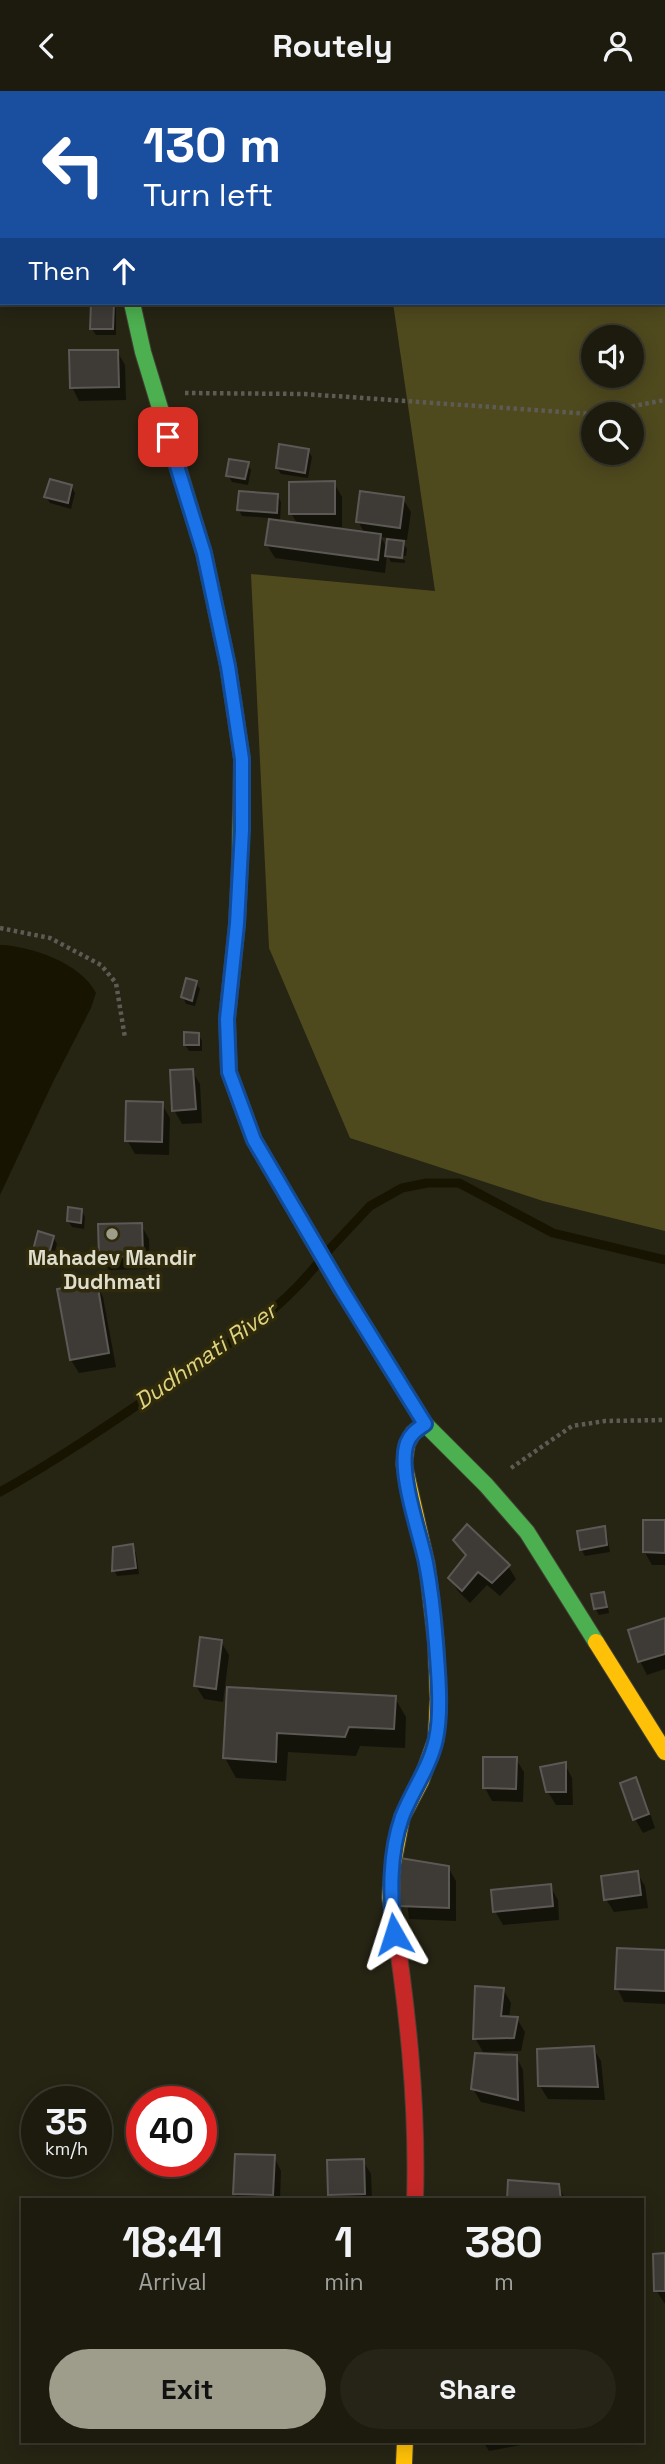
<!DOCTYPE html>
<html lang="en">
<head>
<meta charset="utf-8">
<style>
  :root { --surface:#1c1b0e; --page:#252417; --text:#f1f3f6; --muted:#a0a19e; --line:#3a392e; --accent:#9e9c8b }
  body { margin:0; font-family:"Space Grotesk",sans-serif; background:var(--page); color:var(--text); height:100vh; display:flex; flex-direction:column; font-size:26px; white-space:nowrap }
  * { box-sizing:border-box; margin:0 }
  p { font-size:23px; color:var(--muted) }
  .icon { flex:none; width:38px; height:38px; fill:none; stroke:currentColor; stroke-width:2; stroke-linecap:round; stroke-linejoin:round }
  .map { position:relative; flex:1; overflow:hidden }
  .sheet { position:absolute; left:21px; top:2107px; width:623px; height:245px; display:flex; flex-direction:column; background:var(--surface); border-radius:0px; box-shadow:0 4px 18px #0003,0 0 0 2px var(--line) }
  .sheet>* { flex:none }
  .guide { position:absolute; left:0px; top:0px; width:665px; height:214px; box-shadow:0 4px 18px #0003,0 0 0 2px var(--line); background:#1a4fa0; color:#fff; overflow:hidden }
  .fabs { position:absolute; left:581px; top:234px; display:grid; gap:14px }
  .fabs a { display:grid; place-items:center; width:63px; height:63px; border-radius:50%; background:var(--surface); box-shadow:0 4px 18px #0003,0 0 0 2px var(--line); font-size:35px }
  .speed { position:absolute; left:21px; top:1995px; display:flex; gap:14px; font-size:35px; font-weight:700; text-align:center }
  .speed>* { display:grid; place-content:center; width:91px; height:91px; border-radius:50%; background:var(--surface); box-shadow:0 4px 18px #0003,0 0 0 2px var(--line); line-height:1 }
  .speed small { font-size:18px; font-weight:400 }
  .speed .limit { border:10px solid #d22; background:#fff; color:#111 }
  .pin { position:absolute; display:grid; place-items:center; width:60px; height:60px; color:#fff; margin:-30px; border-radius:14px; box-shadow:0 4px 10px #0006 }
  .me { position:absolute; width:77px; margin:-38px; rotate:354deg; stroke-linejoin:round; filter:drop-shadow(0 0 5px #0008) }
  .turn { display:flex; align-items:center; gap:24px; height:147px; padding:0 28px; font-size:32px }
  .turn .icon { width:91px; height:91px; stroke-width:2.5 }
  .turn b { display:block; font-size:49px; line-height:60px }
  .then { display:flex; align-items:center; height:66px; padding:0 28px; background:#0003; gap:14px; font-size:26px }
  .eta { display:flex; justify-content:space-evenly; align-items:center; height:119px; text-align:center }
  .eta b { font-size:42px; font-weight:600; line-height:49px }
  .button { display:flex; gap:14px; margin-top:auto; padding:14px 28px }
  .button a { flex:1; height:80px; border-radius:42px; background:var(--accent); color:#111; font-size:28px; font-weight:600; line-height:80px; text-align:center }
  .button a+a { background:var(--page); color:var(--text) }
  header { display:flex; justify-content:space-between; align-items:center; height:91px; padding:0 28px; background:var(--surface); font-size:32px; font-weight:600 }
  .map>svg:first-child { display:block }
  .green { fill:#4f491e; fill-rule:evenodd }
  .water { fill:#171402 }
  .shadow { fill:#0007; fill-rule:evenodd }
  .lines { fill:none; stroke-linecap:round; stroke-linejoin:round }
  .stream { stroke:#171402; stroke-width:9 }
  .building { fill:#3e3a36; stroke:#5c5855; stroke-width:2 }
  .fast-casing { stroke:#424032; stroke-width:18 }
  .slow-casing { stroke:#424032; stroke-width:18 }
  .jam-casing { stroke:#424032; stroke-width:18 }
  .path { stroke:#5d5c54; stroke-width:4.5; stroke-dasharray:3.5 3.5; stroke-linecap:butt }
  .fast { stroke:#4caf50; stroke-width:16 }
  .slow { stroke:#ffc107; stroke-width:16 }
  .jam { stroke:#c62828; stroke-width:16 }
  .route-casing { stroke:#114b97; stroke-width:18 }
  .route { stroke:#1a73e8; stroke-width:12 }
  .poi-dot { fill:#9e9c8b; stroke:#2e2a0b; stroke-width:2.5 }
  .labels { text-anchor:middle; stroke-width:7; stroke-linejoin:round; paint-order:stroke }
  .poi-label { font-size:21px; font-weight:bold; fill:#dfddcc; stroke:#2e2a0b }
  .water-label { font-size:23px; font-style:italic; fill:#dfd37f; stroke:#2e2a0b }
</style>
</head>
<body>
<header><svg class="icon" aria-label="back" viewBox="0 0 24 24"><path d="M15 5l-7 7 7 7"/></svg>Routely<svg class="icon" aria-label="person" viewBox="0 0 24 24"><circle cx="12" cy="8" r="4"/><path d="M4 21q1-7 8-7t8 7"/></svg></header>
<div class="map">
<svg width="665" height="2373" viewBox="0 0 665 2373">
  <rect width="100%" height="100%" fill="#262413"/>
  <path class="green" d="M362,0h303v1140l-122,-30 -193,-63 -81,-190 -18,-374 184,17 -42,-288h270v-210zM593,247h39v38h-39zM593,324h39v38h-39z"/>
  <path class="water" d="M0,854c31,1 81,18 96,48l-5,15 -38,74 -53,113z"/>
  <g class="shadow">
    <rect x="165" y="0" width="61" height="2"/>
    <polygon points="92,212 113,212 116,218 116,244 96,244 92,238"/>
    <polygon points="117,260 125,274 126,309 79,310 72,296"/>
    <polygon points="308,359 312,366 308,387 281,383 277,377"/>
    <polygon points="247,373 251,379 248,394 232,391 228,384"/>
    <path d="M334,392l8,14v30h-10v2l33,5 -7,-13 45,-22 8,13 -4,28h-6l6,9 -1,7 -17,-1v3l16,2v3l-14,-1 -4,-7 -2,18 -110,-15 -8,-13 3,-27 -28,-2 -3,-6 38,-15 4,7 -1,20 18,3 -7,-12zM381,446l8,1 -1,12z"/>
    <polygon points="71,395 75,402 71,418 50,412 46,406"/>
    <polygon points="196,892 200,898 195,915 186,913 183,906"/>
    <polygon points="198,943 202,950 202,960 189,960 185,954"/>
    <polygon points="192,980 200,993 202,1032 182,1033 174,1019"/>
    <polygon points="162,1013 170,1027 169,1064 135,1063 127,1049"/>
    <polygon points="81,1119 85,1126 84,1138 72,1136 68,1130"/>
    <polygon points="141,1134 149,1148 150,1178 109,1179 101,1166"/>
    <polygon points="53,1146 57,1153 52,1169 39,1165 35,1159"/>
    <polygon points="96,1193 103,1206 116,1276 79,1282 71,1269"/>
    <polygon points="665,1431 665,1477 665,1474 652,1474 644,1460"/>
    <polygon points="604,1437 607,1443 610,1461 585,1465 581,1458"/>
    <polygon points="455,1449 508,1475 516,1488 500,1505 487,1494 470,1512 458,1500 450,1487 466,1466"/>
    <polygon points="132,1455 136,1462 139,1483 117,1485 114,1479"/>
    <polygon points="603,1503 607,1509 609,1522 599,1524 595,1517"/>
    <polygon points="665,1529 665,1578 647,1584 640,1570"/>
    <polygon points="221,1551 229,1564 223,1611 204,1608 196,1595"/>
    <polygon points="229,1597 395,1607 406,1626 405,1657 360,1655 356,1665 288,1661 286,1690 236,1687 225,1667"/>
    <polygon points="516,1668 524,1681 523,1711 492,1710 485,1697"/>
    <polygon points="565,1673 572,1687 573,1714 556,1714 548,1701"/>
    <polygon points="635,1689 643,1702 655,1737 643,1742 635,1728"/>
    <polygon points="402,1769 448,1776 456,1790 456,1830 409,1828"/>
    <polygon points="637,1782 645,1795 648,1817 614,1821 606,1808"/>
    <polygon points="550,1795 558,1809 559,1829 503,1834 495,1820"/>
    <polygon points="665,1861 665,1913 624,1911 617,1897"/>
    <polygon points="503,1898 511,1912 509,1927 517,1928 525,1941 521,1960 483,1961 475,1947"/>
    <polygon points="593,1957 601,1970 605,2009 548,2008 540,1995"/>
    <polygon points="516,1965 523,1979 525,2021 481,2011 473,1998"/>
    <polygon points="274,2066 281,2080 280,2109 238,2109 235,2102"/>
    <polygon points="363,2070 371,2083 372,2109 333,2109 330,2104"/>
    <polygon points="558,2095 566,2109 508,2109"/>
    <polygon points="665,2164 665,2213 656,2199"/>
    <polygon points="483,2350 521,2350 521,2354 489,2360"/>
  </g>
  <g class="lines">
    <g class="stream">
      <polyline points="327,1161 370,1115 402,1097 427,1092 459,1092 553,1142 665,1169"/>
      <path d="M0,1401c56,-31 108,-67 161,-103 58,-39 112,-70 157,-126"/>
    </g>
  </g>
  <g class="building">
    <polygon points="91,212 114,212 113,238 90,238"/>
    <polygon points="69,259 118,259 119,296 70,297"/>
    <polygon points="279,353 309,358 305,382 276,377"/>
    <polygon points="229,368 249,371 245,388 226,385"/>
    <polygon points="50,388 72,394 68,412 44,406"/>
    <polygon points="335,390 335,423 289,423 289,391"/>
    <polygon points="239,400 278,403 277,422 237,419"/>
    <polygon points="360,400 404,406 400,437 356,431"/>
    <polygon points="269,428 381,443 378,469 265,454"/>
    <polygon points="387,448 404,450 402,467 385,465"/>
    <polygon points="186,887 197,890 192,910 181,906"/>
    <polygon points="184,941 199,942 199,954 184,954"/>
    <polygon points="193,978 196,1018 172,1020 170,979"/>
    <polygon points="126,1010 163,1011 162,1051 125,1050"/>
    <polygon points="68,1116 82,1118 81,1132 67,1130"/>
    <polygon points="142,1132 143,1165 99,1166 98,1133"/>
    <polygon points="38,1140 54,1145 49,1163 33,1159"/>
    <polygon points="97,1191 109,1262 70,1269 57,1198"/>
    <polygon points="643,1429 665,1429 665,1462 643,1461"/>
    <polygon points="467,1433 510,1474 492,1492 478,1481 462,1500 448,1487 466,1464 453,1449"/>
    <polygon points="605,1435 607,1454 580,1459 577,1440"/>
    <polygon points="133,1453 136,1477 112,1480 113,1456"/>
    <polygon points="604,1501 607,1516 594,1518 591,1503"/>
    <polygon points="665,1527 665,1563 638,1571 628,1539"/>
    <polygon points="200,1546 222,1549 216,1598 194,1595"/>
    <polygon points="227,1596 396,1605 394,1638 349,1636 345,1646 277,1642 276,1671 223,1667"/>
    <polygon points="483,1666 517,1666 516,1698 483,1697"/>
    <polygon points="566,1671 566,1701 546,1701 540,1676"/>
    <polygon points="636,1686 649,1723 633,1729 620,1692"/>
    <polygon points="400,1767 449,1775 449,1817 399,1815"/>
    <polygon points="638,1780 641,1804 604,1809 601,1785"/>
    <polygon points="551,1793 553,1815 493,1821 491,1799"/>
    <polygon points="617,1857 665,1859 665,1900 615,1898"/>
    <polygon points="475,1895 504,1897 501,1925 518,1926 514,1947 473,1948"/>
    <polygon points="594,1955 598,1996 538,1995 537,1958"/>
    <polygon points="475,1962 517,1964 518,2009 471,1998"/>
    <polygon points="235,2063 275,2064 273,2104 233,2103"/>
    <polygon points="364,2068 365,2103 328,2104 327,2069"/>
    <polygon points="508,2089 559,2093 561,2109 507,2109"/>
    <polygon points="665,2162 665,2200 654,2200 653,2163"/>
  </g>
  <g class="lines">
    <defs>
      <g id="fast">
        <polyline points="132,212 143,261 204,462 228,575 242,668 240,770"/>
        <polyline points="340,1196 425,1333 486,1394 527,1441 596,1551"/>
      </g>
      <g id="slow">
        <polyline points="596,1551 665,1661"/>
        <polyline points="392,1817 390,1806 393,1773 402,1726 421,1690 436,1648 438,1608 436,1552 427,1474 404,1373 407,1353 413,1342 425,1333"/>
        <polyline points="404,2373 405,2350"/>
      </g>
      <g id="jam">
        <polyline points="107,0 108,2"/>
        <polyline points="240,770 237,833 227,928 229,981 254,1049 340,1196"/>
        <path d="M392,1817c15,96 26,194 23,292"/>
      </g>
    </defs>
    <use href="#fast" class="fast-casing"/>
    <use href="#slow" class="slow-casing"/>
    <use href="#jam" class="jam-casing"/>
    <g class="path">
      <polyline points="185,302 305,303 592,323 665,309"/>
      <polyline points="0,837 50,847 101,874 116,892 125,947"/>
      <polyline points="511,1377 572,1335 605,1330 665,1329"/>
    </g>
    <use href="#fast" class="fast"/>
    <use href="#slow" class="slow"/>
    <use href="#jam" class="jam"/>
  </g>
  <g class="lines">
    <defs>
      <path id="route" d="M168,346l36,116 24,113 14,93v71l-5,94 -10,95 2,53 25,68 88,150 83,134c-7,5 -14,9 -18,19 -10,28 13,90 19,120 5,26 8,54 10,80 2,28 6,68 0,96 -6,28 -24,52 -34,78 -13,37 -12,78 -8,117"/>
    </defs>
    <use href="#route" class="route-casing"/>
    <use href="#route" class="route"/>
  </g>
  <circle class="poi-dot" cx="112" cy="1143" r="7"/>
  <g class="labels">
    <g class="poi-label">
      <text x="112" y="1174">Mahadev Mandir<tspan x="112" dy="24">Dudhmati</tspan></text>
    </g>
    <g class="water-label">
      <text transform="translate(205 1265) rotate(-35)" y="8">Dudhmati River</text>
    </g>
  </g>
</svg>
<div class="fabs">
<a><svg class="icon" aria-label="sound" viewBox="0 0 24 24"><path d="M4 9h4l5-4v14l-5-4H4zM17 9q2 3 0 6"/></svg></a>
<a><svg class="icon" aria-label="search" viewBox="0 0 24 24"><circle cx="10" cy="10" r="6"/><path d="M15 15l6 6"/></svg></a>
</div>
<div class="speed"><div>35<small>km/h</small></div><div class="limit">40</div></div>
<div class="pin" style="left:168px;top:346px;background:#d93025"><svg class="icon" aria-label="arrive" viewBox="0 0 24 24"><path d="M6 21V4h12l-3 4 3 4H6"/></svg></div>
<svg class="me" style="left:394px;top:1843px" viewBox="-20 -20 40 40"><path d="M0-17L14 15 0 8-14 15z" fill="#1a73e8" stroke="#fff" stroke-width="4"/></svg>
<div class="guide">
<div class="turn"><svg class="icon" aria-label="left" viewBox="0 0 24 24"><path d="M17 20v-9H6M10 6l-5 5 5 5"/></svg><div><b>130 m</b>Turn left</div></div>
<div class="then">Then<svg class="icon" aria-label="ahead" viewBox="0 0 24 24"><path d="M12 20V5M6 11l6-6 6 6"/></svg></div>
</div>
<section class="sheet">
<div class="eta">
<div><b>18:41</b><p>Arrival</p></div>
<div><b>1</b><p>min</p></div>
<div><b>380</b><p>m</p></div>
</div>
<div class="button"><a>Exit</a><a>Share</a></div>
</section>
</div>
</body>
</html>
